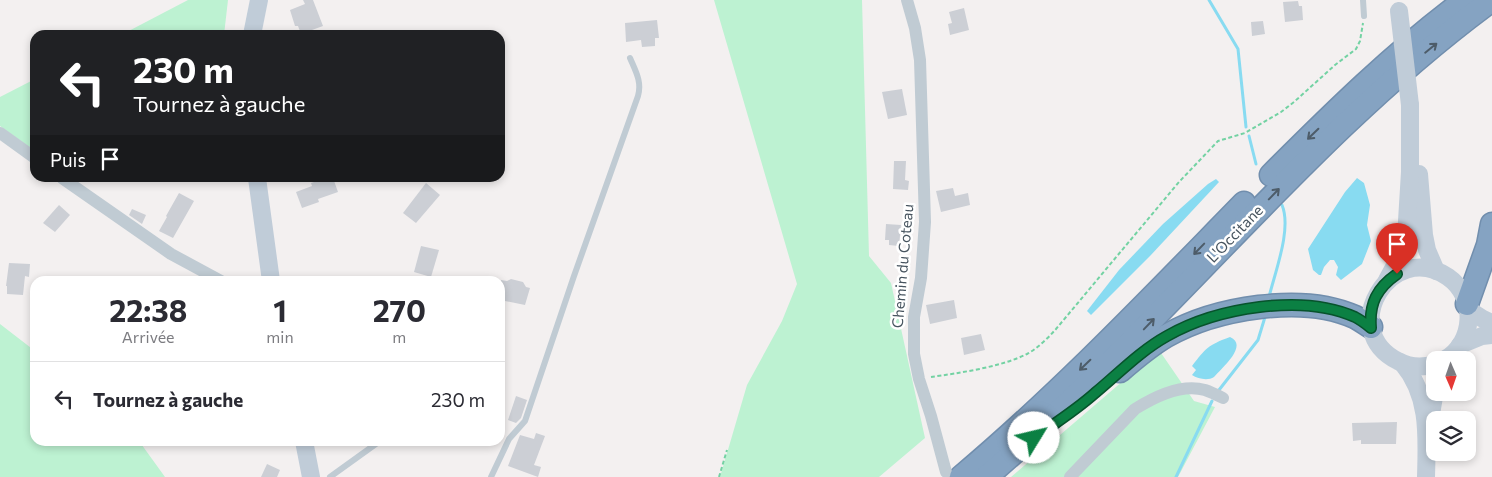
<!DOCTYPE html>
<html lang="fr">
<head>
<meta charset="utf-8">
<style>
  :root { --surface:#fff; --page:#f7f7f7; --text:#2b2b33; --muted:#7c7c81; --line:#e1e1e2 }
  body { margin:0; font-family:Commissioner,sans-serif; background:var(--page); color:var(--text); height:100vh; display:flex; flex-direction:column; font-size:19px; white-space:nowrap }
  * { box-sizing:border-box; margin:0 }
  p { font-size:16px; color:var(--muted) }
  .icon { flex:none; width:28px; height:28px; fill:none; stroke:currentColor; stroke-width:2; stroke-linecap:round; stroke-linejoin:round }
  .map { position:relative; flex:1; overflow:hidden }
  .panel { position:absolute; left:30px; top:276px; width:475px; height:170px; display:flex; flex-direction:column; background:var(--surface); border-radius:15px; box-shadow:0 2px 8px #0003 }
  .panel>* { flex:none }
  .hud { position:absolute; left:30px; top:30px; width:475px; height:152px; border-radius:15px; box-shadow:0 2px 8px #0003; background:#202124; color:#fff; overflow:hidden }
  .needle { width:32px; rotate:178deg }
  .buttons { position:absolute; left:1426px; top:351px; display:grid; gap:10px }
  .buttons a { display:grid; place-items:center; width:50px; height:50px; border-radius:10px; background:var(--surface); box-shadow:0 2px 8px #0003; font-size:25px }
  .pin { position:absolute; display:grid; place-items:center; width:42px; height:42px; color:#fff; margin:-51px -21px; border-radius:50% 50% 50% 0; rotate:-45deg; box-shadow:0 0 5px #0007 }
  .pin .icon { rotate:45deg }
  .me { position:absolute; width:55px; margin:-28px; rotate:54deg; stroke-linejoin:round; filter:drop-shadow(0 0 4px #0008) }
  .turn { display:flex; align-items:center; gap:18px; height:105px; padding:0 20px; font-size:22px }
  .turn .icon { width:65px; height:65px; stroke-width:2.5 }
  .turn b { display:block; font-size:35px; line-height:42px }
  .then { display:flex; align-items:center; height:48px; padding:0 20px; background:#0003; gap:10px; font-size:19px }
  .eta { display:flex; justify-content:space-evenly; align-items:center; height:85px; text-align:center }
  .eta b { font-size:30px; font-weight:700; line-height:35px }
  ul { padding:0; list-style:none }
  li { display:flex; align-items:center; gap:15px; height:75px; padding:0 20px; border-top:1px solid var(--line) }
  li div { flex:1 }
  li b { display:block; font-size:19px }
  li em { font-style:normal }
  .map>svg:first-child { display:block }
  .green { fill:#bdf2d2 }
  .water { fill:#88dbf1 }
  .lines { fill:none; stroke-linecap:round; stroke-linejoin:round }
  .stream { stroke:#88dbf1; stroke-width:3 }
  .building { fill:#cccfd5 }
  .highway-casing { stroke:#718ead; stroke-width:25 }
  .path { stroke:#73d2a3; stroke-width:2; stroke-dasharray:4 2.5; stroke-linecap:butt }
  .lane { stroke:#c0cbd3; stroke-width:6 }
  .street { stroke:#c0cbd3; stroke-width:12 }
  .secondary { stroke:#c0ccd8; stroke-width:18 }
  .highway { stroke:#85a3c2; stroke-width:22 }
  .secondary-bridge { stroke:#c0ccd8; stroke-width:18 }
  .oneway { stroke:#4d5c69 }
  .route-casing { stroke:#07532c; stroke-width:12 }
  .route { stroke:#0b8043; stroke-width:9 }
  .labels { text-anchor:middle; stroke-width:5; stroke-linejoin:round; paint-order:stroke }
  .street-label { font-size:15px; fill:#47545f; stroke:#fff }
</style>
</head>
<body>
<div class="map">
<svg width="1492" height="477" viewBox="0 0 1492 477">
  <rect width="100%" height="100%" fill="#f3f0f0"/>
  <g class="green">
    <polygon points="188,0 228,0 224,35 121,35"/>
    <polygon points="714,0 862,0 869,256 891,283 925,438 879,477 720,477 747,385 782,321 797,284"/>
    <polygon points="35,79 35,151 0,126 0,97"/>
    <polygon points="0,324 35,351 35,441 139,441 165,477 0,477"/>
    <polygon points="1159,350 1194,401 1215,407 1178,477 1011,477"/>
  </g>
  <g class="water">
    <polygon points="1357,178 1364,183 1370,205 1367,225 1371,241 1362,264 1341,280 1336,275 1338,267 1334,260 1330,260 1324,267 1321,275 1319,275 1313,270 1308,249 1345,192"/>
    <polygon points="1216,179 1219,182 1150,256 1091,315 1087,311 1119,270 1163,224 1208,184"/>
    <path d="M1230,337c19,8 -8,31 -16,40 -6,4 -16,2 -22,-2l4,-5 -4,-4c14,-18 16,-21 38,-29z"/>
  </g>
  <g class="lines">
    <g class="stream">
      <polyline points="1209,0 1238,49 1246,127"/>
      <polyline points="1249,136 1256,164"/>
      <path d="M1269,297c6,-25 23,-68 13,-92"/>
      <polyline points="1219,390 1258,340 1265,317"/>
      <polyline points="1176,477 1212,401"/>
    </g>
  </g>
  <g class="building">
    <polygon points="303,0 313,0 323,26 301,34 298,26 295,26 290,10 305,4"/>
    <polygon points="1298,1 1299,6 1302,6 1303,20 1285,22 1283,2"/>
    <polygon points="964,8 969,30 950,35 948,24 952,23 949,12"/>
    <polygon points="657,20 659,38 655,38 655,46 642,47 641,40 626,42 625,23"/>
    <polygon points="1263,21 1265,34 1252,36 1251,22"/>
    <polygon points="902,89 907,115 888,119 882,92"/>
    <polygon points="894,161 906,161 905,180 909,181 908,190 893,189"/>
    <polygon points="326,178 333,178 338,192 318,199 319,202 302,208 296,192 312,186 311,183"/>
    <polygon points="426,183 440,195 416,223 403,213"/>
    <polygon points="953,188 955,196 968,193 970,205 941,212 936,191"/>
    <polygon points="179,193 194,201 173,238 159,231 167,217 166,216"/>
    <polygon points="59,205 70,215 55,232 43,223"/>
    <polygon points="132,209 146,215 142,224 129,215"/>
    <polygon points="886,224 901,225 899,246 889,245 889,240 885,240"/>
    <polygon points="421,246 439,250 431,277 414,272"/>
    <polygon points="9,263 30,264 29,277 25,276 23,295 7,294 7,286 6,286"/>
    <polygon points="511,279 523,282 526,287 530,288 525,305 500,300 501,280 507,281"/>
    <polygon points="954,300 957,318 930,324 926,305"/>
    <polygon points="981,334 985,350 964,355 961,338"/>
    <polygon points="516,396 527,400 521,418 516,423 508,420"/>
    <polygon points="1397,422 1396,444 1361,444 1361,440 1353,441 1352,423"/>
    <polygon points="536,433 545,436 534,465 541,467 538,477 508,466 520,435 534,439"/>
    <polygon points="267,464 280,470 277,477 261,477"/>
  </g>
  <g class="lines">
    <defs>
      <g id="highway">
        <path d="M1271,175c62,-62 124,-123 194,-175"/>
        <polyline points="1467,304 1488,245 1492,224"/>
        <path d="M1120,371c15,-13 29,-25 46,-35 49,-28 136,-43 189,-19 6,3 11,7 16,10"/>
        <path d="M961,477c101,-85 191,-180 283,-274"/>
        <path d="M986,477c29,-24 56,-50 84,-76 140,-133 265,-286 422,-401"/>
      </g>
    </defs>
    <use href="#highway" class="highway-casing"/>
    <g class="path">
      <path d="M931,377c28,-4 70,-10 96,-23 11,-6 21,-16 29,-25l123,-147 39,-41 27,-8 36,-21 13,-10 41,-37 21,-16 4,-8 3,-18"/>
      <polyline points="719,477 727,450"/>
    </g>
    <g class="lane">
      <polyline points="1363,0 1364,16"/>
      <polyline points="330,477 380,441"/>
      <path d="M491,477l18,-38 16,-18 49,-145 64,-180c4,-14 -2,-24 -8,-38"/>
    </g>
    <g class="street">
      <polyline points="907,0 915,28 920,60 925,222 921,278 914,317 914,354 919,379 931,416 946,472"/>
      <polyline points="0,133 35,158"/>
      <polyline points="62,178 171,254 221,281"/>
      <path d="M1070,477l65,-68c19,-12 46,-26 70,-19 6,2 12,5 18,8"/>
    </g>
    <g class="secondary">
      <polyline points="252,35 259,0"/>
      <polyline points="1419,174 1424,235 1427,250 1436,271"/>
      <polyline points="257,178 271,281"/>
      <polyline points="1387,280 1403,251 1406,237 1410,172 1410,105"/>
      <polyline points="1469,310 1483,319 1492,323"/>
      <polyline points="1460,345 1482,336 1492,335"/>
      <path d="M1403,364c27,32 24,73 23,113"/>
      <path d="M1435,364c-12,4 -26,3 -37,-3 -62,-31 -7,-123 50,-84 29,20 27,66 -4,83"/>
      <polyline points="1430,420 1435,391"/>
      <polyline points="304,441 311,477"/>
    </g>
    <use href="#highway" class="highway"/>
    <polyline class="secondary-bridge" points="1399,11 1410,105"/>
  </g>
  <defs><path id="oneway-shaft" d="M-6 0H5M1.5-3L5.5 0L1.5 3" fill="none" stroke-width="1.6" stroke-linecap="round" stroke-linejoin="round" transform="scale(1.25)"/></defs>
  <g class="oneway">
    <use href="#oneway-shaft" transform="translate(1431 48) rotate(-39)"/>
    <use href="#oneway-shaft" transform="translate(1313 134) rotate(136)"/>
    <use href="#oneway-shaft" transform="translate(1274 194) rotate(-46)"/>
    <use href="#oneway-shaft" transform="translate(1199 249) rotate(134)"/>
    <use href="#oneway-shaft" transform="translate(1149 324) rotate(-46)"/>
    <use href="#oneway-shaft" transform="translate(1085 365) rotate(136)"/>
  </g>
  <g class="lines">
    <defs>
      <path id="route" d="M1034,438c20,-14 42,-28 61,-45 23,-19 45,-42 72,-57 49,-28 135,-43 188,-19 6,3 11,7 16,11 -2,-25 6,-40 26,-54"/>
    </defs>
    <use href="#route" class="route-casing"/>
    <use href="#route" class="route"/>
  </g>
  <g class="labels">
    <g class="street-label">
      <text transform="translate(1235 234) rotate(-46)" y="5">L'Occitane</text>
      <text transform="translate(903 266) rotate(-85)" y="5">Chemin du Coteau</text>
    </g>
  </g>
</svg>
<div class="buttons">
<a><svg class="needle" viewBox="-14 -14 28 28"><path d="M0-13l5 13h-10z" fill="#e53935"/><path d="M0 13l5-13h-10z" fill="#7c7c81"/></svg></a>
<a><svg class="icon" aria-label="layers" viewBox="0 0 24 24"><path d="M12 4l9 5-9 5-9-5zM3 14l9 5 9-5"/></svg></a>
</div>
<div class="pin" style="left:1397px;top:274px;background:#d93025"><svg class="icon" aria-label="arrive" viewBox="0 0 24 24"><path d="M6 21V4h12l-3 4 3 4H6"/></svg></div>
<svg class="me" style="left:1034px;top:438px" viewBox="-20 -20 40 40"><circle r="19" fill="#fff"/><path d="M0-13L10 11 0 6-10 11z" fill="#0b8043"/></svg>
<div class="hud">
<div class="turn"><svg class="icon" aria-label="left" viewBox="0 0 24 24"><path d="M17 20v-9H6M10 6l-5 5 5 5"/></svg><div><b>230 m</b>Tournez à gauche</div></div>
<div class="then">Puis<svg class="icon" aria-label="arrive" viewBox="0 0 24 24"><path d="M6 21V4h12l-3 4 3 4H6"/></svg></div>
</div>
<section class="panel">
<div class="eta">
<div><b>22:38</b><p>Arrivée</p></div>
<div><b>1</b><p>min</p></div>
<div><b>270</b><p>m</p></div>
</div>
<ul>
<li><svg class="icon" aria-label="left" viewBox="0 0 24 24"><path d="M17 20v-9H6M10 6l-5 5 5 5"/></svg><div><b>Tournez à gauche</b></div><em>230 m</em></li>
</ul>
</section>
</div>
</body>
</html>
